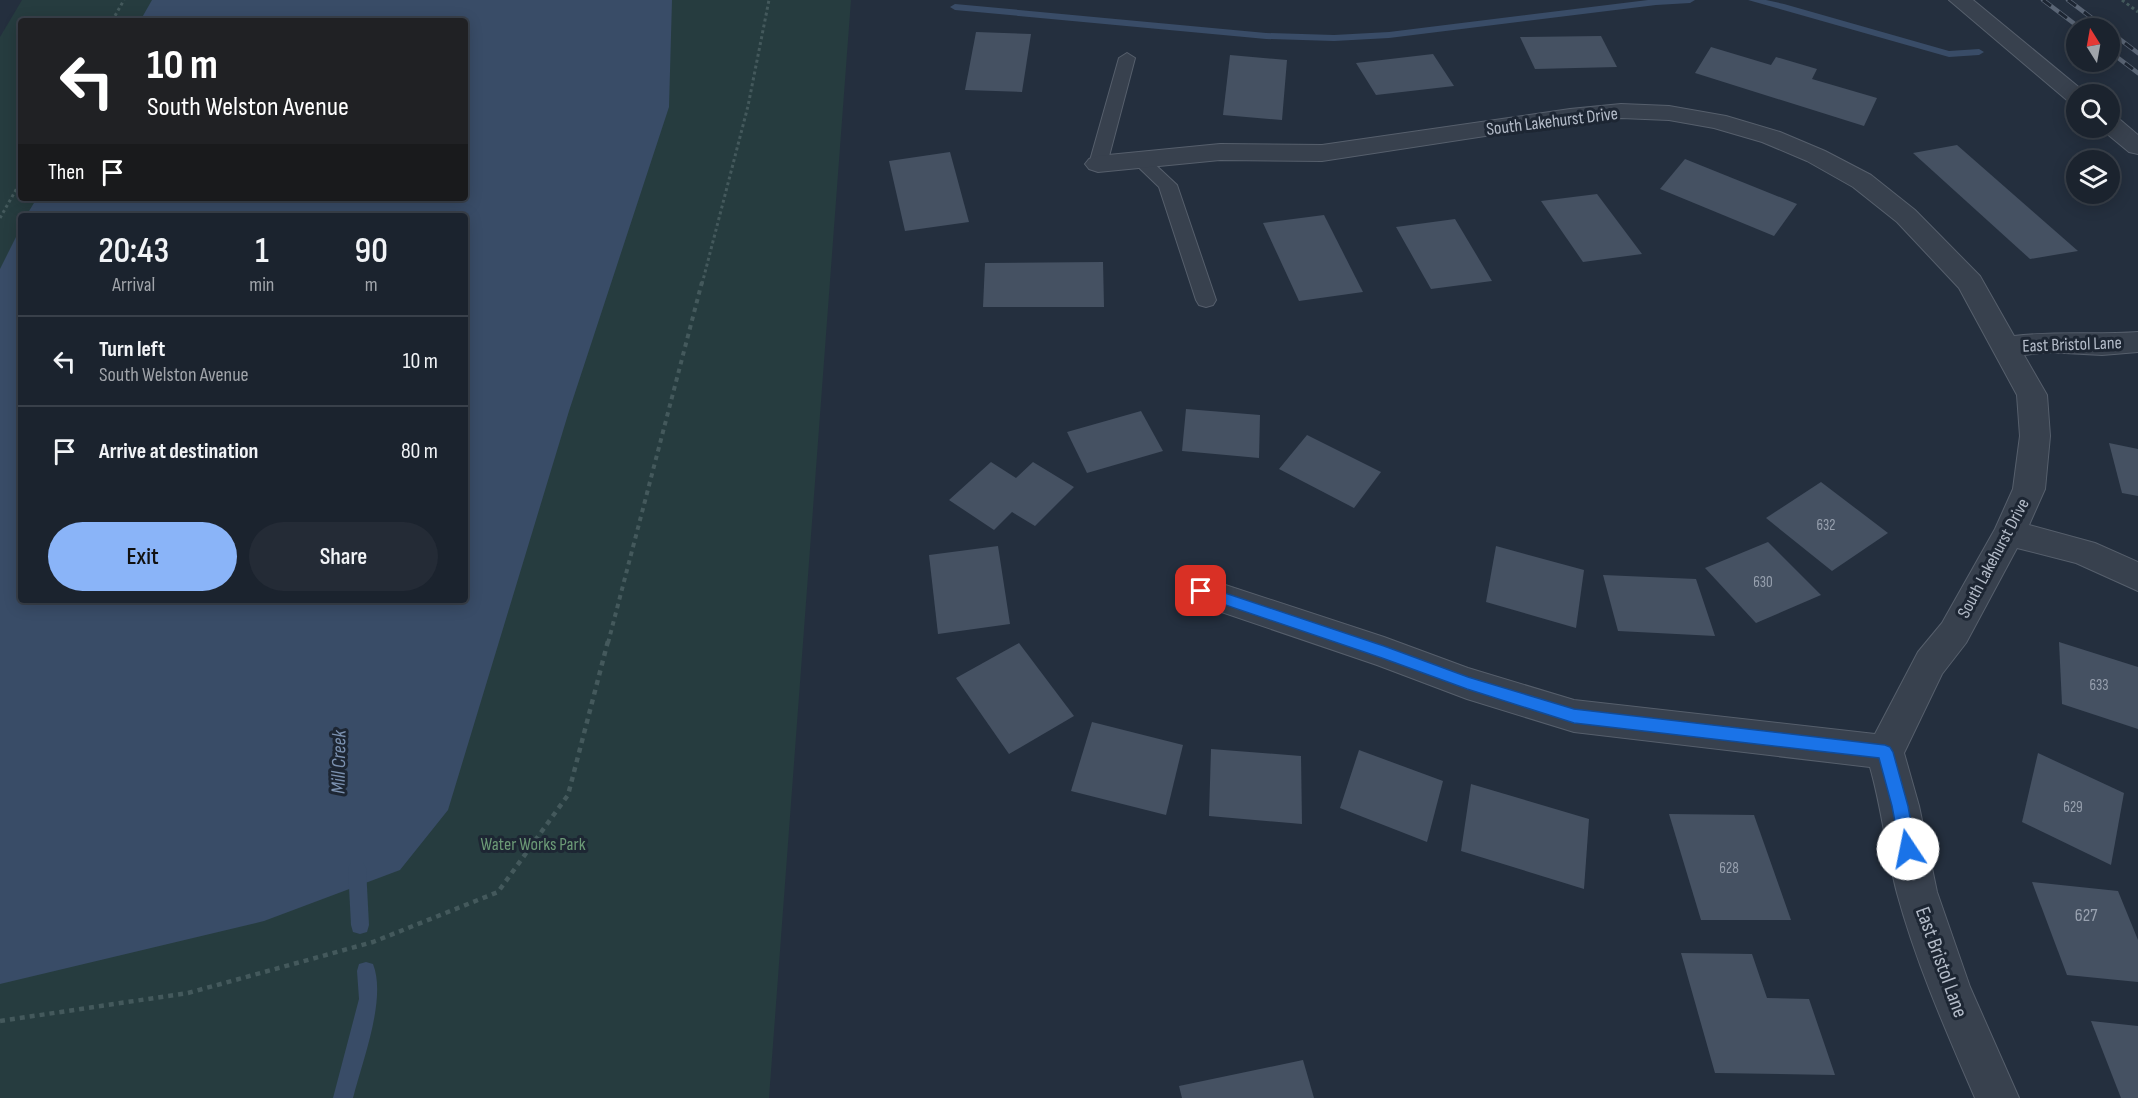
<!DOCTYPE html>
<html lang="en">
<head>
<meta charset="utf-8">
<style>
  :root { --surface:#1b232e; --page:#242b36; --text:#f1f3f6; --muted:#a0a4aa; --line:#39404a; --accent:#8ab4f8 }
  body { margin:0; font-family:"Sofia Sans Condensed",sans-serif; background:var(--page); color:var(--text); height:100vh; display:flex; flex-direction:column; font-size:22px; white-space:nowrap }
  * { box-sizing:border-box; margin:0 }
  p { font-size:20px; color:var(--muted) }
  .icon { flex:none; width:33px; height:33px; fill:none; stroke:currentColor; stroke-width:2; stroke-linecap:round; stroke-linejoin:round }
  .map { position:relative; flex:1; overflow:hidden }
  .side { position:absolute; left:18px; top:213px; width:450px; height:390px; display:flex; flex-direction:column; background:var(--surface); border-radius:6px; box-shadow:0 3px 15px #0003,0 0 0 2px var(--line) }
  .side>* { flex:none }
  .guide { position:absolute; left:18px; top:18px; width:450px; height:183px; border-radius:6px; box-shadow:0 3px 15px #0003,0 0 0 2px var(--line); background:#202124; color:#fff; overflow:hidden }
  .needle { width:39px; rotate:349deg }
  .fabs { position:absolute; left:2066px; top:18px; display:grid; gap:12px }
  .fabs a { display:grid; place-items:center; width:54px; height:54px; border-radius:50%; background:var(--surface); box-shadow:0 3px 15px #0003,0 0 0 2px var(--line); font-size:30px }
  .pin { position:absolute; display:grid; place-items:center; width:51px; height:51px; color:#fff; margin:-26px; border-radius:12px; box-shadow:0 3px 9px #0006 }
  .me { position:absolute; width:66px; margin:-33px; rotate:349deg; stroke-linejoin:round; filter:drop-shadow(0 0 4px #0008) }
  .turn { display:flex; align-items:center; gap:21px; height:126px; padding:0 30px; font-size:27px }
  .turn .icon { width:78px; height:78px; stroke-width:2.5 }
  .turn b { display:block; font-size:42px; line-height:51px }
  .then { display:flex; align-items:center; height:57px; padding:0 30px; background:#0003; gap:12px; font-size:22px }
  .eta { display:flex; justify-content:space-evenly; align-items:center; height:102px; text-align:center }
  .eta b { font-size:36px; font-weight:600; line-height:42px }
  .cta { display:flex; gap:12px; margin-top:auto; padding:12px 30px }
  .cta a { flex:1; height:69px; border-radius:36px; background:var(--accent); color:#111; font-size:24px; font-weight:600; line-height:69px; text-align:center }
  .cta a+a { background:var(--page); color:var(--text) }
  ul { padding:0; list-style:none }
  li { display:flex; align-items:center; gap:18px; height:90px; padding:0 30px; border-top:2px solid var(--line) }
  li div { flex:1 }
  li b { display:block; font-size:22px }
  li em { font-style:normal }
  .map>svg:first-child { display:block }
  .green { fill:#263c3f; fill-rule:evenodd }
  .water { fill:#394c67 }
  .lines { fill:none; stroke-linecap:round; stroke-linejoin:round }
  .stream { fill:#394c67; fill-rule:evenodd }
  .building { fill:#455162 }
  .service-casing { stroke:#565f6c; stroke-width:2 }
  .minor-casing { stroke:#565f6c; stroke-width:2 }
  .tertiary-casing { stroke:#565f6c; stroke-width:2 }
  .path-far2 { stroke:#44595c; stroke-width:3; stroke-dasharray:3 3; stroke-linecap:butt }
  .path-far1 { stroke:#44595c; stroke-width:4; stroke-dasharray:4.5 4.5; stroke-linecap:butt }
  .path { stroke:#44595c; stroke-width:4.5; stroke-dasharray:5 5; stroke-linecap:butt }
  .service { fill:#38414e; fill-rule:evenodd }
  .minor { fill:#38414e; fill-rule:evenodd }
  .tertiary { fill:#38414e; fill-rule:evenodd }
  .rail-casing { stroke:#5a6575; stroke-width:4.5 }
  .rail { stroke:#1d2633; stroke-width:3; stroke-dasharray:10; stroke-linecap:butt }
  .route { fill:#1a73e8; stroke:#114b97; stroke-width:1.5 }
  .labels { text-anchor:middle; stroke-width:6; stroke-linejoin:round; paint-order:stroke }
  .number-label { font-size:15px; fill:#98a1af }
  .street-label { font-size:18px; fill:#b4bcc9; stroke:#1d2633 }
  .park-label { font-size:18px; fill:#6b9a76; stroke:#1d2633 }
  .near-number-label { font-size:18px; fill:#98a1af }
  .water-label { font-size:20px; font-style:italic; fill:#7c92b1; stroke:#1d2633 }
  .near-street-label { font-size:21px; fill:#b4bcc9; stroke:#1d2633 }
</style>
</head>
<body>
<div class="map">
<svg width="2138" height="1098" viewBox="0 0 2138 1098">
  <rect width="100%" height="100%" fill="#242f3e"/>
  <path class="green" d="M22,0h829l-82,1098h-769v-1061zM21,21h444v177h-444zM21,216h444v384h-444z"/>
  <polygon class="water" points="152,0 672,0 669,107 569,411 448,810 400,870 264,921 0,984 0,269 21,227 21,600 465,600 465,216 26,216 37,198 465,198 465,21 140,21"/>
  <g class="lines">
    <g class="stream">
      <polygon points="1648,0 1695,0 1690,3 1656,5 1389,38 1334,41 1266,39 955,10 950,7 955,4 1266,33 1334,35 1389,32"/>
      <polygon points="1748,0 1766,0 1784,4 1949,51 1979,49 1984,52 1979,55 1949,57"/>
      <polygon points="357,859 363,862 366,868 369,925 367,932 360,934 353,932 351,925 348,868 351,862"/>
      <path d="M366,962l7,2c14,35 -11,98 -20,134h-20l26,-99 -2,-28 2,-7z"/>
    </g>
  </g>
  <g class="building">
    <polygon points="976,32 1031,34 1022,92 965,90"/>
    <polygon points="1601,36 1617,67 1535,69 1520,37"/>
    <polygon points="1711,47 1771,65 1776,57 1817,69 1812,79 1877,98 1864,126 1695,73"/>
    <polygon points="1433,54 1454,86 1376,95 1356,63"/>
    <polygon points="1230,55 1287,60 1282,120 1223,115"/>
    <polygon points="1957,145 2078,251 2030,259 1913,153"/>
    <polygon points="950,152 969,222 905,231 889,161"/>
    <polygon points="1685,159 1797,204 1774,236 1660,189"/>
    <polygon points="1597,194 1642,254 1583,262 1541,201"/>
    <polygon points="1324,215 1363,292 1299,301 1263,223"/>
    <polygon points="1455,219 1492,281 1431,289 1396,227"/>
    <polygon points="1103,262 1104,307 983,307 985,263"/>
    <polygon points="1186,409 1260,415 1259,458 1182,451"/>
    <polygon points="1141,411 1163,451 1087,473 1067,432"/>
    <polygon points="1307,435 1381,472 1354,508 1279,469"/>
    <polygon points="2109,443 2138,449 2138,496 2122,493"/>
    <polygon points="991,462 1016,478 1033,462 1074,487 1035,526 1012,512 994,530 949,500"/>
    <polygon points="1821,482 1888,533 1832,571 1766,518"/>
    <polygon points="1768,542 1821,595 1756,623 1705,568"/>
    <polygon points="998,546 1010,624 938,634 929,555"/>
    <polygon points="1496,546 1584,570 1576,628 1486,602"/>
    <polygon points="1603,575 1696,579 1715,636 1618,631"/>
    <polygon points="2059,642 2138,667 2138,729 2062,704"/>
    <polygon points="1019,643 1074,716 1009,754 956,678"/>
    <polygon points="1092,722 1183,745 1166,815 1071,791"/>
    <polygon points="1211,749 1301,756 1302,824 1209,816"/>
    <polygon points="1359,750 1443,781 1427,842 1340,808"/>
    <polygon points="2038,753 2124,793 2111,865 2022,822"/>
    <polygon points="1471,784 1589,819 1584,889 1461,851"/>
    <polygon points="1669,814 1754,815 1791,920 1701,920"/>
    <polygon points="2032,882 2118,891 2138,940 2138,982 2067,975"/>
    <polygon points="1681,953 1752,954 1767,998 1809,999 1835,1075 1715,1073"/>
    <polygon points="2091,1021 2138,1026 2138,1098 2121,1098"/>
    <polygon points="1303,1060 1314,1098 1182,1098 1179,1086"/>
  </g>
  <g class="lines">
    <defs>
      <g id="service">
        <polygon points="1127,53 1135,58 1107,164 1104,168 1092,168 1089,164 1119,58"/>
        <polygon points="1140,154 1146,156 1177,185 1216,300 1213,305 1206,307 1199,305 1196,300 1159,187 1131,160 1134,156"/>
      </g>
      <path id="minor" d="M1621,104l48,2 57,10 54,16 45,19 46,24 44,35 65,66 34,60c41,-5 82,-1 124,-4v20l-36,3 -55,-3 -23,3 23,40 3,41 -5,53 -16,36 66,18 43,19v29l-62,-28 -59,-15 -51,95 -24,31 -38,79 15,53 18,86 33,95 49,111h-44c-29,-67 -59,-135 -78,-205 -11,-42 -15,-84 -27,-126l-296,-35 -107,-33 -90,-34 -188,-64 -5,-10 5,-10 12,-4 183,60 84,31 106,32 301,34 43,-82 24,-29 53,-94 18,-40 7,-53 -3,-41 -58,-107 -62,-66 -44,-35 -46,-26 -45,-19 -48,-14 -45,-8 -48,-2 -51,5 -248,38 -102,-1 -122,12 -9,-3 -4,-5 4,-5 9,-3 122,-12 102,1 248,-36z"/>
      <g id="tertiary">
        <polygon points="1949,0 1973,0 2087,94 2076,94 2076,103 2068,101"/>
        <polygon points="2109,116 2118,118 2138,135 2138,154 2129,152 2100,128 2109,128"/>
      </g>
    </defs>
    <use href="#service" class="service-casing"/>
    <use href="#minor" class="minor-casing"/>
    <use href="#tertiary" class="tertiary-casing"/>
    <g class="path-far2">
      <polyline points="2122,0 2138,12"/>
      <polyline points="112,21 124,0"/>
      <polyline points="0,218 21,181"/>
      <polyline points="702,284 748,106 769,0"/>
    </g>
    <polyline class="path-far1" points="608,643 702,282"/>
    <polyline class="path" points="0,1021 188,993 373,942 498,892 568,795 608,641"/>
    <use href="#service" class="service"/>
    <use href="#minor" class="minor"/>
    <use href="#tertiary" class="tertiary"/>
    <defs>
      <g id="rail">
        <polyline points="2043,0 2080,28"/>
        <polyline points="2068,0 2105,28"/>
        <polyline points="2109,31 2138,53"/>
        <polyline points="2109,51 2138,73"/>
      </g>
    </defs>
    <use href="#rail" class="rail-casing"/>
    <use href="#rail" class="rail"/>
  </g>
  <polygon class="route" points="1201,585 1384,646 1468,677 1574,709 1885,745 1890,747 1893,752 1908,806 1916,849 1914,854 1908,857 1903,854 1900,849 1892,806 1879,758 1574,723 1467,689 1382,658 1196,595 1194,591 1196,587"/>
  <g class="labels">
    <g class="number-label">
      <text x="1826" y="530">632</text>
      <text x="1763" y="587">630</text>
      <text x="2099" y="690">633</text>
      <text x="2073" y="812">629</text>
      <text x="1729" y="873">628</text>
    </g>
    <g class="street-label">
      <text transform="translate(1552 121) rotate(-7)" y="6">South Lakehurst Drive</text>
      <text transform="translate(2072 344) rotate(-2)" y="6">East Bristol Lane</text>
      <text transform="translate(1993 558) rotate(-62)" y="6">South Lakehurst Drive</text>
    </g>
    <g class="park-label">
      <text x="533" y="850">Water Works Park</text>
    </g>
    <g class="near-number-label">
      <text x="2086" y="921">627</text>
    </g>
    <g class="water-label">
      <text transform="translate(338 762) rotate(-89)" y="7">Mill Creek</text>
    </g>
    <g class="near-street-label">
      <text transform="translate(1942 962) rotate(70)" y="7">East Bristol Lane</text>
    </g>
  </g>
</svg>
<div class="fabs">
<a><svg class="needle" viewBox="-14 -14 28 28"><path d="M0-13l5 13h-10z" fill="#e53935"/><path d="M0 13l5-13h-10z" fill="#a0a4aa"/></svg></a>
<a><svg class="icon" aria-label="search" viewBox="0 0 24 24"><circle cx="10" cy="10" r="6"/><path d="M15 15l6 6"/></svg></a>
<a><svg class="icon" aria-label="layers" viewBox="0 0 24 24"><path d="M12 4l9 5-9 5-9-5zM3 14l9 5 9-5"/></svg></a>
</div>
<div class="pin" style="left:1201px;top:591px;background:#d93025"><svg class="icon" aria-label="arrive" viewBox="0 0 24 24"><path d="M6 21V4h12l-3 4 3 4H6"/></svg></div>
<svg class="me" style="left:1908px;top:849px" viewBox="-20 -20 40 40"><circle r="19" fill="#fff"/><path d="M0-13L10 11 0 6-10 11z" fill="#1a73e8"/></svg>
<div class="guide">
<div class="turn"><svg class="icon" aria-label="left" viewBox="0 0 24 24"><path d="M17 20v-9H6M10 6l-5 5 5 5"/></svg><div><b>10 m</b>South Welston Avenue</div></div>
<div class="then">Then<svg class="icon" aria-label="arrive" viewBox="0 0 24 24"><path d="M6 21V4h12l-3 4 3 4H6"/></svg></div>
</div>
<section class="side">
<div class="eta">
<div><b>20:43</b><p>Arrival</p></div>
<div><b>1</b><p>min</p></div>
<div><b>90</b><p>m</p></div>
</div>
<ul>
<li><svg class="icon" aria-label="left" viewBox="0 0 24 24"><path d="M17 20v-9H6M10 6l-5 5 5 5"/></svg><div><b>Turn left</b><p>South Welston Avenue</p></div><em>10 m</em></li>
<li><svg class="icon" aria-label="arrive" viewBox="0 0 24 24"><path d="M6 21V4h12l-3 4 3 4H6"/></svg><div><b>Arrive at destination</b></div><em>80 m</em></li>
</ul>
<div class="cta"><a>Exit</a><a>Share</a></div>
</section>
</div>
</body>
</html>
